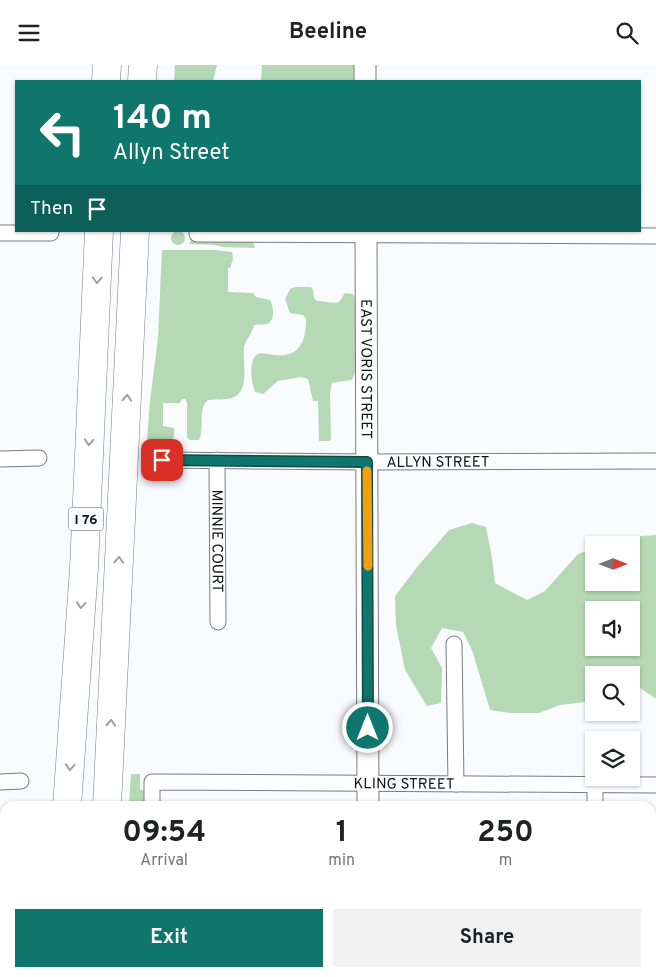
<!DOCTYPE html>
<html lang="en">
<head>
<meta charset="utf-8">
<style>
  :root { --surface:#fff; --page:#f2f2f2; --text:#202124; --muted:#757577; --accent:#0f766e }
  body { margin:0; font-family:Overpass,sans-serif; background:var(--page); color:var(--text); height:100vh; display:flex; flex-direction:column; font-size:19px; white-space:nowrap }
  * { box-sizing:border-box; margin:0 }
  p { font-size:16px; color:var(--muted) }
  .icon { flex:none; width:28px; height:28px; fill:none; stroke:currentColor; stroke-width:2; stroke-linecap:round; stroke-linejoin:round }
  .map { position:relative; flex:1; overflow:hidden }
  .drawer { position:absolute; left:0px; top:736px; width:656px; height:176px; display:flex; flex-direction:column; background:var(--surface); border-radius:15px 15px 0 0; box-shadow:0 1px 4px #0004 }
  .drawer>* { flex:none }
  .banner { position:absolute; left:15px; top:15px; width:626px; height:152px; border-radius:0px; box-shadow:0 1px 4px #0004; background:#0f766e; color:#fff; overflow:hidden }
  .needle { width:32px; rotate:90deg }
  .fabs { position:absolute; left:585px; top:471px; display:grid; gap:10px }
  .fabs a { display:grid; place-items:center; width:55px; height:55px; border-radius:0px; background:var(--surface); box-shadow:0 1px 4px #0004; font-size:25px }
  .pin { position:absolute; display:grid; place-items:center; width:42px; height:42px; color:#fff; margin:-21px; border-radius:10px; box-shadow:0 2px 8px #0006 }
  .me { position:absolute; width:55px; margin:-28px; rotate:0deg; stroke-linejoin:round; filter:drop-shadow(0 0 4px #0008) }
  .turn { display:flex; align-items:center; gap:18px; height:105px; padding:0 15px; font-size:22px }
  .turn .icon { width:65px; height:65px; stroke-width:2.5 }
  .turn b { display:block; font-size:35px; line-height:42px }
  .then { display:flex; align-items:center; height:48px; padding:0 15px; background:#0003; gap:10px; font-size:19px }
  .eta { display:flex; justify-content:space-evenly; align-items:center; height:85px; text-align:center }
  .eta b { font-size:30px; font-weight:700; line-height:35px }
  .button { display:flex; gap:10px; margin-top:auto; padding:10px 15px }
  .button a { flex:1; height:58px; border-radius:0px; background:var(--accent); color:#fff; font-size:20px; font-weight:700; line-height:58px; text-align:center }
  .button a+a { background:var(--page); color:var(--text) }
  header { display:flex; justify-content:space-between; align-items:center; height:65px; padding:0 15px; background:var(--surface); font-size:22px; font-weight:700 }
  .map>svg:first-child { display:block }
  .green { fill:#b5d8b5; fill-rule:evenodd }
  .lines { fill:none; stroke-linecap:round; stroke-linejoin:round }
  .street-casing { stroke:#787b84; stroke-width:17 }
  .secondary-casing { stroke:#787b84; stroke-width:23 }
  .highway-casing { stroke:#787b84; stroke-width:29 }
  .street { stroke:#fff; stroke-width:15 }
  .secondary { stroke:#fff; stroke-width:21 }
  .highway { stroke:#fff; stroke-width:28 }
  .oneway { stroke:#a0a0a1 }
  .route-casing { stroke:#0a4d48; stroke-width:12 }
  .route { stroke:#0f766e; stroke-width:9 }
  .slow { stroke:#f59e0b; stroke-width:9 }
  .labels { text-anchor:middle; stroke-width:5; stroke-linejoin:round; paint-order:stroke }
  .shield { fill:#f9fbff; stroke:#57585b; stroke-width:1 }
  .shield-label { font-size:14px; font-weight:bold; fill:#111215 }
  .street-label { font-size:15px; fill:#111215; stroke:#f9fbff }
</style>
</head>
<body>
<header><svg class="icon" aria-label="menu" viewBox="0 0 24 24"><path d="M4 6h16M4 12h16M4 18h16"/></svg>Beeline<svg class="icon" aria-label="search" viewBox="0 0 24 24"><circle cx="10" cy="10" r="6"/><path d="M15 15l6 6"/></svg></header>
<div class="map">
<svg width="656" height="912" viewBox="0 0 656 912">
  <rect width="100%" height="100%" fill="#f9fbff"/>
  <g class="green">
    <polygon points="175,0 217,0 213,16 174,16"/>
    <polygon points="262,0 355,0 355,16 261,16"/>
    <circle cx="178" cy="173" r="7"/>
    <polygon points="190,166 193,166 193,176 253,176 255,183 222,182 214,180 189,179 192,173"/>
    <path d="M162,185h52l18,2 1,7 -3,9h-2v24l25,1 3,4 14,3c4,7 5,21 -3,24 -5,1 -9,0 -13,1 -2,9 -8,14 -10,22 -2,15 7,44 -12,51 -7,2 -16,1 -24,2 -11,9 -3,28 -9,40h-9l-3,-3v-35l-2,-3h-3l-2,4h-17v23l11,2v9l-2,2 -11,2 -6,25h-10l5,-65 8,-63z"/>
    <path d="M295,222h16l2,3 1,8 3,3c8,0 15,3 22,1l6,-9 8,1 2,4v74l-2,6 -2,2 -19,3 -2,11 1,45 -2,2h-10l-1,-40h-5l-5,-22 -7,-2 -23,4 -15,13 -8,-2c-4,-11 -6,-26 0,-36 6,-5 12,-2 19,-1 26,3 32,-14 32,-36l-3,-4 -13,-2 -5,-14 5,-10z"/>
    <path d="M472,458l14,4 6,31 3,25 32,17 18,-9 33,-37 16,-6v35h37v-38h-31l27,-8 29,-2v164l-20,-14 -5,2v-12h-37v26l-34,4 -21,8h-29l-20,-3 -18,-60 -9,-18 -21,-4 -11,20 11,20 -1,35 -14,3 -22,-36 -9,-45 -1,-29 23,-30 31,-36zM594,545h37v37h-37z"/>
    <polygon points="131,709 140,709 140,724 145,726 146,741 129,741"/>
    <polygon points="656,787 656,838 651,835 651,791"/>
    <rect x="122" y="908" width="25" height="4"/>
    <polygon points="198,908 317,908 318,912 196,912"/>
  </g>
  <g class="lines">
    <defs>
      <g id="street">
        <polyline points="0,168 51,168"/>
        <polyline points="197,169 656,171"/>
        <polyline points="0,394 39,393"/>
        <path id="s1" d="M162,395l205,2 289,-1"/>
        <path id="s2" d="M217,395l1,162"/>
        <polyline points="454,579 456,719"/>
        <polyline points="0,717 21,716"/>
        <polyline points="595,719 595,741"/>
        <path id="s3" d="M152,741v-24l504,3"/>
        <polyline points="154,908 154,912"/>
        <polyline points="596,908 596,912"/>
      </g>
      <g id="secondary">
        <polyline points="365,0 365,16"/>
        <path id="s4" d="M366,166l2,575"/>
        <polyline points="368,912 368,908"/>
      </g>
      <g id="highway">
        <polyline points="106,16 107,0"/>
        <polyline points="142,16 143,0"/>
        <polyline points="67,741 84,503 99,166"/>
        <polyline points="107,741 135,166"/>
        <polyline points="42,912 43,908"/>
        <polyline points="100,912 100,908"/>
      </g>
    </defs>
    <use href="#street" class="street-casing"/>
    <use href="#secondary" class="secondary-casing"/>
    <use href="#highway" class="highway-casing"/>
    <use href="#street" class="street"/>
    <use href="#secondary" class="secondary"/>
    <use href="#highway" class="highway"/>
  </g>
  <defs><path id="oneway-chevron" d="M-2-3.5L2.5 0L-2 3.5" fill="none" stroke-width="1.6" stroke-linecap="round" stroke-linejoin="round" transform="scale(1.25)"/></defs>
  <g class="oneway">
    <use href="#oneway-chevron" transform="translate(97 215) rotate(93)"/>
    <use href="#oneway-chevron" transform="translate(127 333) rotate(-87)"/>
    <use href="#oneway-chevron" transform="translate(89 377) rotate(93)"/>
    <use href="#oneway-chevron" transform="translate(119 495) rotate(-87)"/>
    <use href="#oneway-chevron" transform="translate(81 540) rotate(94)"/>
    <use href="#oneway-chevron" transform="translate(111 658) rotate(-87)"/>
    <use href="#oneway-chevron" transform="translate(70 702) rotate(94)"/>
  </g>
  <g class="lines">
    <defs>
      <polyline id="route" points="162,395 367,397 368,663"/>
    </defs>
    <use href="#route" class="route-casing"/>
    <use href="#route" class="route"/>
    <polyline class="slow" points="367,406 368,501"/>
  </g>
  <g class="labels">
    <rect class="shield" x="68.5" y="442.5" width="35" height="23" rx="4"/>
    <g class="shield-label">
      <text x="86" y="459">I 76</text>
    </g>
    <g class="street-label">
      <text dy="5" stroke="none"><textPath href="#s4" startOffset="138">EAST VORIS STREET</textPath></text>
      <text dy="5" stroke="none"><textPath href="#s1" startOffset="276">ALLYN STREET</textPath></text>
      <text dy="5" stroke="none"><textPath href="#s2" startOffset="81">MINNIE COURT</textPath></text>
      <text dy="5" stroke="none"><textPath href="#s3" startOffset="276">KLING STREET</textPath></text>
    </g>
  </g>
</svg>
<div class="fabs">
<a><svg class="needle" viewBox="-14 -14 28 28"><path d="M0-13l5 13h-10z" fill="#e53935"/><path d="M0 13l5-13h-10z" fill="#757577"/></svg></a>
<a><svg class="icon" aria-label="sound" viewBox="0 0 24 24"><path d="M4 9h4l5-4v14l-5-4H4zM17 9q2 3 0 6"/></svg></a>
<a><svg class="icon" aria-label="search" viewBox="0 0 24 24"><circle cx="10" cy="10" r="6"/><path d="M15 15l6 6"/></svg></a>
<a><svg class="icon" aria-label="layers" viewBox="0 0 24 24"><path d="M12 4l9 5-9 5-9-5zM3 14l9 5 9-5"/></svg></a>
</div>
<div class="pin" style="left:162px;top:395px;background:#d93025"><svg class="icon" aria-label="arrive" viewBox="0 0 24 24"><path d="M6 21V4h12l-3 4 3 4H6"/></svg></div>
<svg class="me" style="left:368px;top:663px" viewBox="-20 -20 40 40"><circle r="17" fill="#0f766e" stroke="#fff" stroke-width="3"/><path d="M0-11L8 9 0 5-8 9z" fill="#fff"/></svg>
<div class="banner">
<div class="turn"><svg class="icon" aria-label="left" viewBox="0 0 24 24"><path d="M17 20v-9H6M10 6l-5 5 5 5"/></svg><div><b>140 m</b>Allyn Street</div></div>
<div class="then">Then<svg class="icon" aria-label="arrive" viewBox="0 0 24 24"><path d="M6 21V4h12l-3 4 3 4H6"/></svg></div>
</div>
<section class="drawer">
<div class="eta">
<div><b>09:54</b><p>Arrival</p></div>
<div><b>1</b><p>min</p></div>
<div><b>250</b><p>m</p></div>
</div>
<div class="button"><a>Exit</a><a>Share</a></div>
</section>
</div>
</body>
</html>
